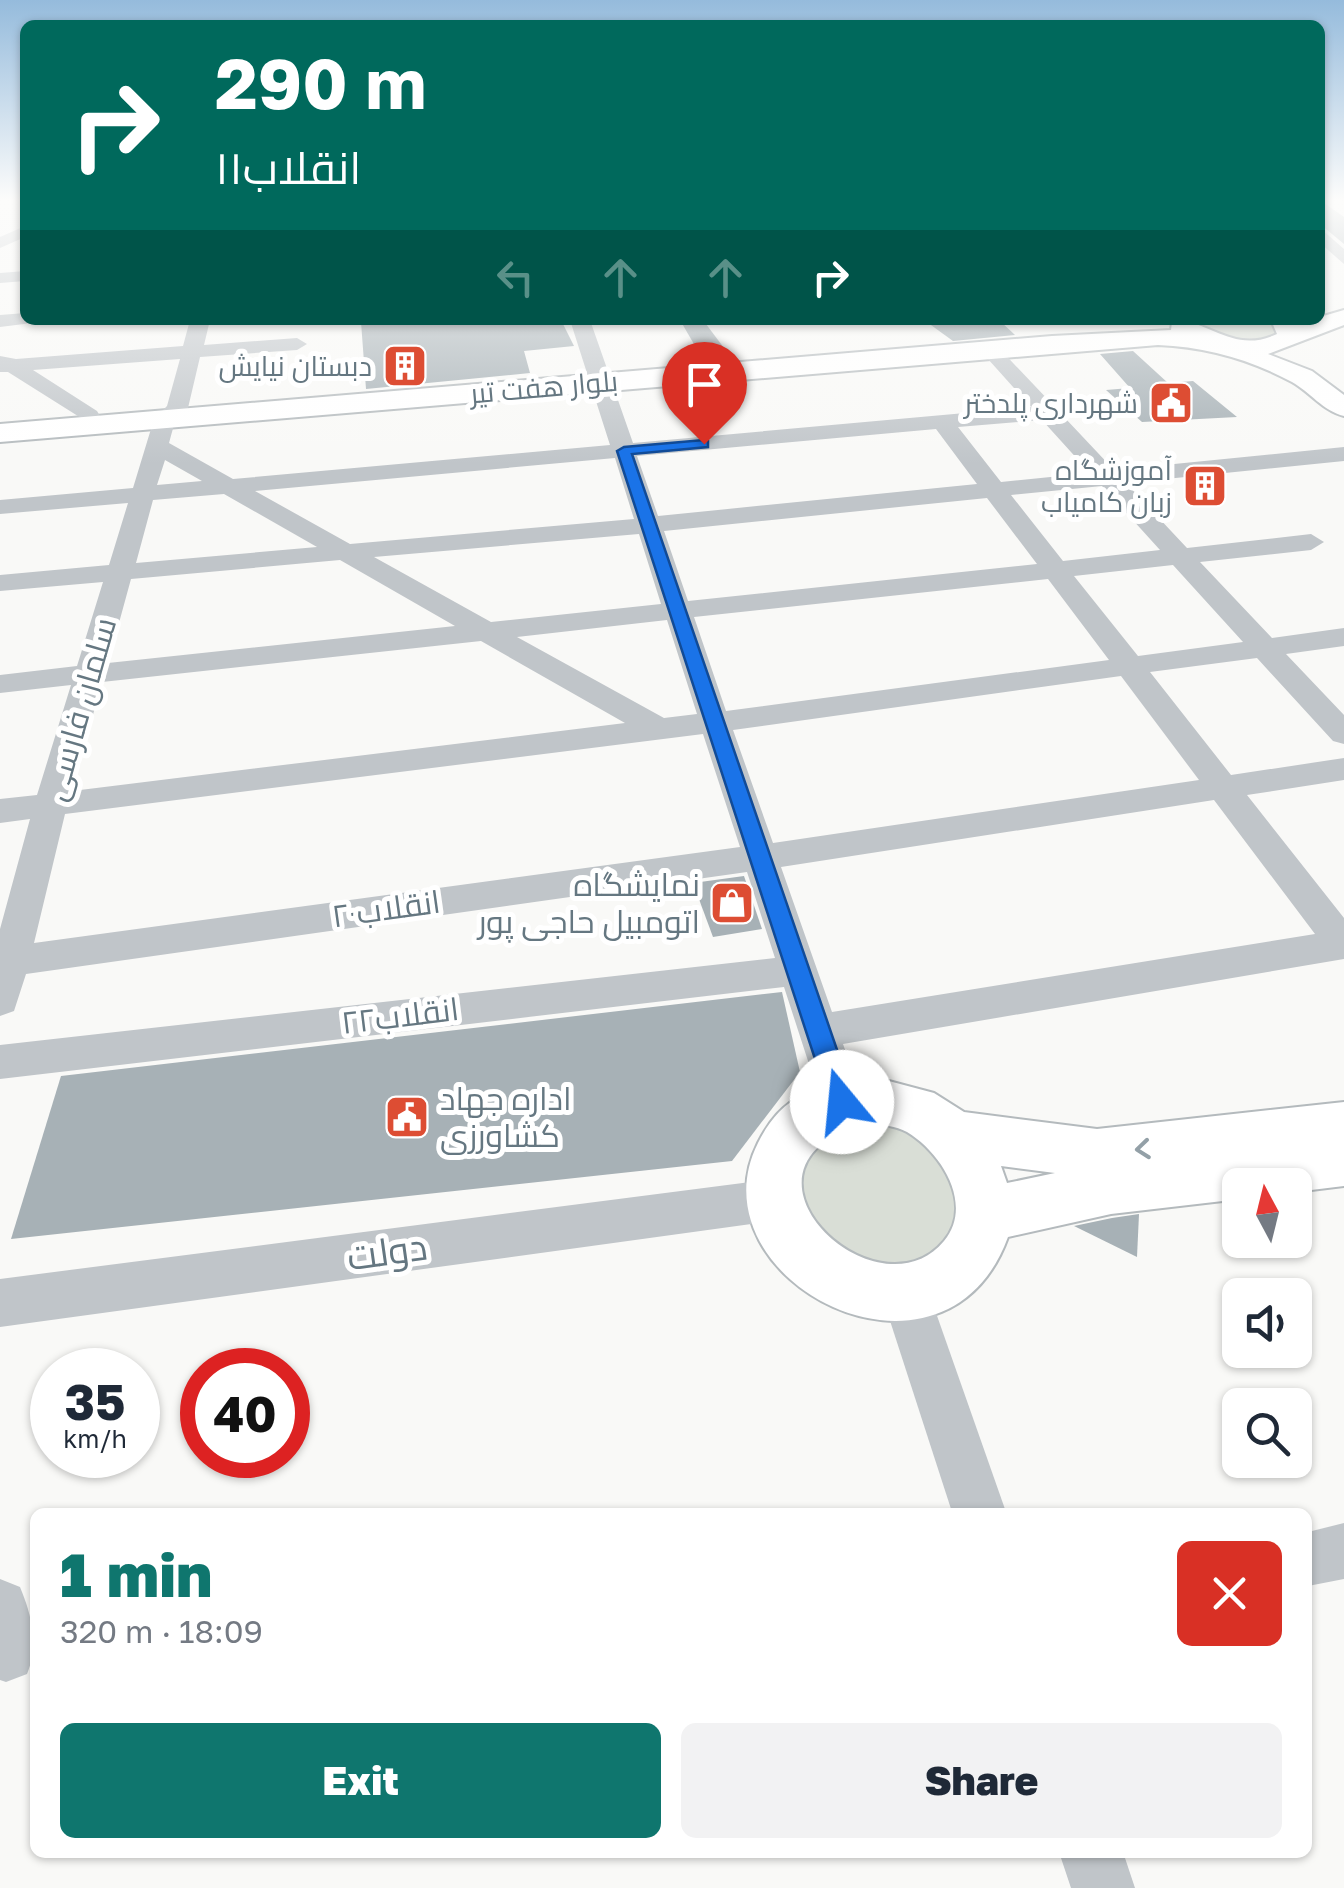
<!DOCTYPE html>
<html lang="en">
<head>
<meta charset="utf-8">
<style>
  :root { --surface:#fff; --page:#f2f2f3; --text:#1f2937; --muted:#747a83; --accent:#0f766e }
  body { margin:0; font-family:"Golos Text",Cairo,sans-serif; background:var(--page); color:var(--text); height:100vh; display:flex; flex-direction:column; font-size:38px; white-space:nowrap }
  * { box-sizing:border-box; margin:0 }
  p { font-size:32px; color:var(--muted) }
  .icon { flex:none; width:55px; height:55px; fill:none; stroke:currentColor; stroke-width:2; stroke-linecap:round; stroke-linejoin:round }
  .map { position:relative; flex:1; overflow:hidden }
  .details { position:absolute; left:30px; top:1508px; width:1282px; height:350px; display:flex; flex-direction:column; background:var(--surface); border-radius:15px; box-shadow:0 2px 8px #0004 }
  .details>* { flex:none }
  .guide { position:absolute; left:20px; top:20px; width:1305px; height:305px; border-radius:15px; box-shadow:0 2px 8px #0004; background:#00695c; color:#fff; overflow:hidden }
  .needle { width:65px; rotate:353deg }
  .controls { position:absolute; left:1222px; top:1168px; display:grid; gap:20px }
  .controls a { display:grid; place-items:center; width:90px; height:90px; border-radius:15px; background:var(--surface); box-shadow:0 2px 8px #0004; font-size:50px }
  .speed { position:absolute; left:30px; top:1348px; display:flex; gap:20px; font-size:50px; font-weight:700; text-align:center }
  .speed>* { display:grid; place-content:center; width:130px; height:130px; border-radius:50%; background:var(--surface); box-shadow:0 2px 8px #0004; line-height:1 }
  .speed small { font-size:25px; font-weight:400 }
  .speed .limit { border:15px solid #d22; background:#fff; color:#111 }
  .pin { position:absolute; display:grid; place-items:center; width:85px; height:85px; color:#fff; margin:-102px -42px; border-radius:50% 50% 50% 0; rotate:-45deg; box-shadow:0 0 10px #0007 }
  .pin .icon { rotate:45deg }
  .me { position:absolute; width:110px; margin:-55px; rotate:343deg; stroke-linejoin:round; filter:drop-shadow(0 0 8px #0008) }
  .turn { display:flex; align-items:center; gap:35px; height:210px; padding:0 30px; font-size:45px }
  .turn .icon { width:130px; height:130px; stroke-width:2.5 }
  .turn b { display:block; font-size:70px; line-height:85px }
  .lanes { display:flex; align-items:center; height:95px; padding:0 30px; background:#0003; justify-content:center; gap:50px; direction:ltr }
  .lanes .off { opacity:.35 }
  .round { display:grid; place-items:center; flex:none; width:105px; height:105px; border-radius:15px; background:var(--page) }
  .summary { display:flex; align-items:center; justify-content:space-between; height:170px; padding:0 30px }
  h1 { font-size:60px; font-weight:800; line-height:75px; color:var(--accent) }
  .cta { display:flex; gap:20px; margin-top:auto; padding:20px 30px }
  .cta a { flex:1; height:115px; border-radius:15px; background:var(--accent); color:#fff; font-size:40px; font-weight:800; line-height:115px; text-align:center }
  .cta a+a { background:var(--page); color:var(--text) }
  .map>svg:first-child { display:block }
  .green { fill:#d9ded6 }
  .building { fill:#a7b1b6 }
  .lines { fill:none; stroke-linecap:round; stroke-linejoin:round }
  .major-casing { stroke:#b4babd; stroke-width:4 }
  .minor { fill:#c0c5c9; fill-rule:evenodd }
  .major { fill:#fff; fill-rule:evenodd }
  .oneway { stroke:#93a0a7 }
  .route { fill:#1a73e8; stroke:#114b97; stroke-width:2.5 }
  .labels { text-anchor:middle; stroke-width:10; stroke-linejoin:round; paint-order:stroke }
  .far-poi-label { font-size:28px; fill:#657781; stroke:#fff; text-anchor:end }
  .far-street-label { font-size:28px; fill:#657781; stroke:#fff }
  .street-label { font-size:32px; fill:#657781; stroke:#fff }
  .poi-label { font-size:32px; fill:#657781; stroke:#fff; text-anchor:end }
  .near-street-label { font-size:38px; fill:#657781; stroke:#fff }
</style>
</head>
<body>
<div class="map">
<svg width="1344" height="1888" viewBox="0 0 1344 1888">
  <rect width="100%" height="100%" fill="#f9f9f7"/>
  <g class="green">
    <polygon points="1186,320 1278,320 1281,338 1240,343 1187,324"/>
    <polygon points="870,1111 951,1150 967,1232 898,1280 812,1246 789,1167 800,1143"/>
  </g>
  <g class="building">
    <polygon points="1320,200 1344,217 1344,244 1320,224"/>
    <polygon points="515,320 561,320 574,346 524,351 530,373 366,389 361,322"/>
    <polygon points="680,320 703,320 730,356 702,358"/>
    <polygon points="924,320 999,320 1015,335 953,341"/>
    <polygon points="1133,351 1168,383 1193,381 1237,417 1142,422 1106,390 1130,388 1100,354"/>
    <polygon points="744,876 762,929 713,937 693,883"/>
    <polygon points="782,992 800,1072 732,1161 11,1239 61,1076"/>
    <polygon points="1139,1214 1137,1257 1074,1226 1112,1218"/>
  </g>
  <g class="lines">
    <defs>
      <g id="major">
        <path d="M1344,310v15l-76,29 44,17 32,24v21c-21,-5 -34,-24 -52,-34 -43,-23 -86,-35 -134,-37l-1158,97v-18l1052,-88 119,-6 1,-8 7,-2c36,5 57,33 98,14l-6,-14h49v-3z"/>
        <path d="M870,1076l64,17 30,19 133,17 247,-27v84l-49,6v-7h-55v14l-129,15 -103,23c-64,175 -319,43 -250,-94 11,-22 24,-38 46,-49 20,-10 45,-13 66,-18zM870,1122c12,3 26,4 37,10 35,21 67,73 37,109 -68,82 -236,-78 -74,-119zM1001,1166l54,7 -48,10z"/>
      </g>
    </defs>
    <use href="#major" class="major-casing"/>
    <g class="minor">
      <polygon points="25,226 25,237 0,248 0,237"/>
      <polygon points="1320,228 1344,249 1344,264 1320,243"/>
      <polygon points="25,271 25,281 0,283 0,273"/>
      <polygon points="25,313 25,320 34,320 32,323 0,327 0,315"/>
      <path d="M190,320h20l-6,25 93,-7 10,6 -10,6 -97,7 -12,51 -13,13 -6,22 64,36 377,-34 -40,-125h20l43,123 398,-36 -52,-58 10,-6 7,2 57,60 52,-2 3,5 -3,5 -40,5 49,52 230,-23v14l-218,22 61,65 124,-14 13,8 -13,8 -111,12 72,76 72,-10v18l-58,8 58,61v29l-11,-3 -76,-83 -107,14 81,103 113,-17v22l-97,15 97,123v41l-501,85 20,57 -6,13 -15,5 -15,-5 -6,-13 -37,-114 -784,92v-34l775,-87 -28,-86 -721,102 -12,37 -14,5v-87l30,-110 -30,4v-24l37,-4 34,-110 -71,8v-18l77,-9 26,-84 -103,9v-16l109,-10 19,-62 -128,11v-14l133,-12 21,-69 13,-13 13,-47 -147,11 64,41 3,5 -3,5 -8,2 -81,-51h-8v-16l16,3 167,-13zM1042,420l48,53 -89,9 -43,-55zM936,429l41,55 -319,32 -21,-60zM615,458l19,61 -284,25 -95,-53zM165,460l37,21 -45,4zM1102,486l58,64 -97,11 -52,-66zM224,494l93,53 -181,16 17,-63zM987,498l50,66 -349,37 -24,-70zM639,534l22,70 -170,18 -117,-65zM340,560l115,66 -347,37 23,-84zM1173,565l70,77 -105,14 -64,-80zM1048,579l61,81 -383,51 -32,-94zM667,620l30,94 -33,4 -147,-81zM481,641l144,82 -553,68 30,-109zM1121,676l78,104 -426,63 -40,-113zM703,734l37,113 -706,96 31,-129zM1214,800l101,134 -483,78 -51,-145z"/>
      <polygon points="774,1179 790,1185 796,1200 790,1215 774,1221 0,1327 0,1279"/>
      <polygon points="905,1269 922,1276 929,1293 1006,1512 952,1512 881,1293 888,1276"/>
      <polygon points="1344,1523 1344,1579 1308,1586 1308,1532"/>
      <path d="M0,1579l20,8c12,29 19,58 7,87l-21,8 -6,-2z"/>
      <polygon points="1059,1852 1123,1852 1135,1888 1071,1888"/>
    </g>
    <use href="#major" class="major"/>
  </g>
  <defs><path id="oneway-chevron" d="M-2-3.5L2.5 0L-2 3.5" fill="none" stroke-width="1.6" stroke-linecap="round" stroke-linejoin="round" transform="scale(2.5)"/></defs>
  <use class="oneway" href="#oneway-chevron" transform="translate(1143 1149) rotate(174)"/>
  <linearGradient id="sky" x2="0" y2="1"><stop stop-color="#95bbdc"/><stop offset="0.43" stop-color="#fcfcfb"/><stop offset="1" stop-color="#fcfcfb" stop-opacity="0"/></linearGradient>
  <rect width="1344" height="464" fill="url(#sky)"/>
  <polygon class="route" points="704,440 708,441 708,447 632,454 855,1102 851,1109 842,1113 833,1109 829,1102 617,451 624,447"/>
  <defs>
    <symbol id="building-square" viewBox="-11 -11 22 22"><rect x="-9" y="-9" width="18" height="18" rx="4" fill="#dd4d33" stroke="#fff"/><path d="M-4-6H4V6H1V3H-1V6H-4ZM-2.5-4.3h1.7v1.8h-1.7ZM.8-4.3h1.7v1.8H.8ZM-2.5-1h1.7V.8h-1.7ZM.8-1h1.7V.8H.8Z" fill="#fff"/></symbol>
    <symbol id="civic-square" viewBox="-11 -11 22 22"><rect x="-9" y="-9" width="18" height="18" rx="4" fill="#dd4d33" stroke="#fff"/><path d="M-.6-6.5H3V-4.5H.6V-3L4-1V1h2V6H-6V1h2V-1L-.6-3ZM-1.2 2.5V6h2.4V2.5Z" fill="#fff"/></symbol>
    <symbol id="shop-square" viewBox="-11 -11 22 22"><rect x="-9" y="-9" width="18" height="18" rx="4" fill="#dd4d33" stroke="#fff"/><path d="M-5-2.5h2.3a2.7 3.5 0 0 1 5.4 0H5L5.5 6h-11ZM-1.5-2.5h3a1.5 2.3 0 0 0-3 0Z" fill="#fff"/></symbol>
  </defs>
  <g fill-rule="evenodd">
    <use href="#building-square" x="380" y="341" width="50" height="50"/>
    <use href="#civic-square" x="1146" y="378" width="50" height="50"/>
    <use href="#building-square" x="1180" y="461" width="50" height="50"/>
    <use href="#shop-square" x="707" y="878" width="50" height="50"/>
    <use href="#civic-square" x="382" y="1092" width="50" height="50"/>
  </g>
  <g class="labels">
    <g class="far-poi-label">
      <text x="372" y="376">دبستان نیایش</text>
      <text x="1138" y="413">شهرداری پلدختر</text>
      <text x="1172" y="480">آموزشگاه<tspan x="1172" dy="32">زبان کامیاب</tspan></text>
    </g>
    <g class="far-street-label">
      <text transform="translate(544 387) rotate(-5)" y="10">بلوار هفت تیر</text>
    </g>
    <g class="street-label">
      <text transform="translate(80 709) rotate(-74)" y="11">سلمان فارسی</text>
      <text transform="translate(386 909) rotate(-8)" y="11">انقلاب۲۰</text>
      <text transform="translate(400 1016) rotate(-7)" y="11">انقلاب۲۲</text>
    </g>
    <g class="poi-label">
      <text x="700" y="896">نمایشگاه<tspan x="700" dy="37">اتومبیل حاجی پور</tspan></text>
      <text x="440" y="1110" text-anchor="start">اداره جهاد<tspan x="440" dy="37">کشاورزی</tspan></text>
    </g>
    <g class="near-street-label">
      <text transform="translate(387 1252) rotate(-8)" y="13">دولت</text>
    </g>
  </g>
</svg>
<div class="controls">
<a><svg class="needle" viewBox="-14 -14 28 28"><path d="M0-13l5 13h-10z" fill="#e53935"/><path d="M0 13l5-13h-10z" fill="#747a83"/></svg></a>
<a><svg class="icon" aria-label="sound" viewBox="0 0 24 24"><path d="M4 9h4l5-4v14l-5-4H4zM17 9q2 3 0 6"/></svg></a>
<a><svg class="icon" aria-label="search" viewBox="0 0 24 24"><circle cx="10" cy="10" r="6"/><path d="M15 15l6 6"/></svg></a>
</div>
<div class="speed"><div>35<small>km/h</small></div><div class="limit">40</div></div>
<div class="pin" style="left:704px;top:444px;background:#d93025"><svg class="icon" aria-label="arrive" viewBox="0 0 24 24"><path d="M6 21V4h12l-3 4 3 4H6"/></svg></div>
<svg class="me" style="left:842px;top:1102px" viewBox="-20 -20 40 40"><circle r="19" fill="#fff"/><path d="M0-13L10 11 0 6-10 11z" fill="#1a73e8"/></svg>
<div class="guide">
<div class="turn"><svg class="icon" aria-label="right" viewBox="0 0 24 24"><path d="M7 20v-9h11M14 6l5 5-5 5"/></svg><div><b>290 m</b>انقلاب۱۱</div></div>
<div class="lanes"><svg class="icon off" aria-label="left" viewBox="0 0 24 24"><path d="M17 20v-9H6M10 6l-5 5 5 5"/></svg><svg class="icon off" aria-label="ahead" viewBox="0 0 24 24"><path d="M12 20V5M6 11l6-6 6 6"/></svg><svg class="icon off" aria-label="ahead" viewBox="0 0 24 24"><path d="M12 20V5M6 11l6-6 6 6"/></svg><svg class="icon" aria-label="right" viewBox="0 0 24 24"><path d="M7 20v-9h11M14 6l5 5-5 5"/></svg></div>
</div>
<section class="details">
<div class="summary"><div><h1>1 min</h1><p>320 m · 18:09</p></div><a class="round" style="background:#d93025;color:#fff"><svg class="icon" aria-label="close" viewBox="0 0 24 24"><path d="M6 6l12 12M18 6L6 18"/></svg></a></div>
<div class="cta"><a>Exit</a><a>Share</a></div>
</section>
</div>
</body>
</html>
